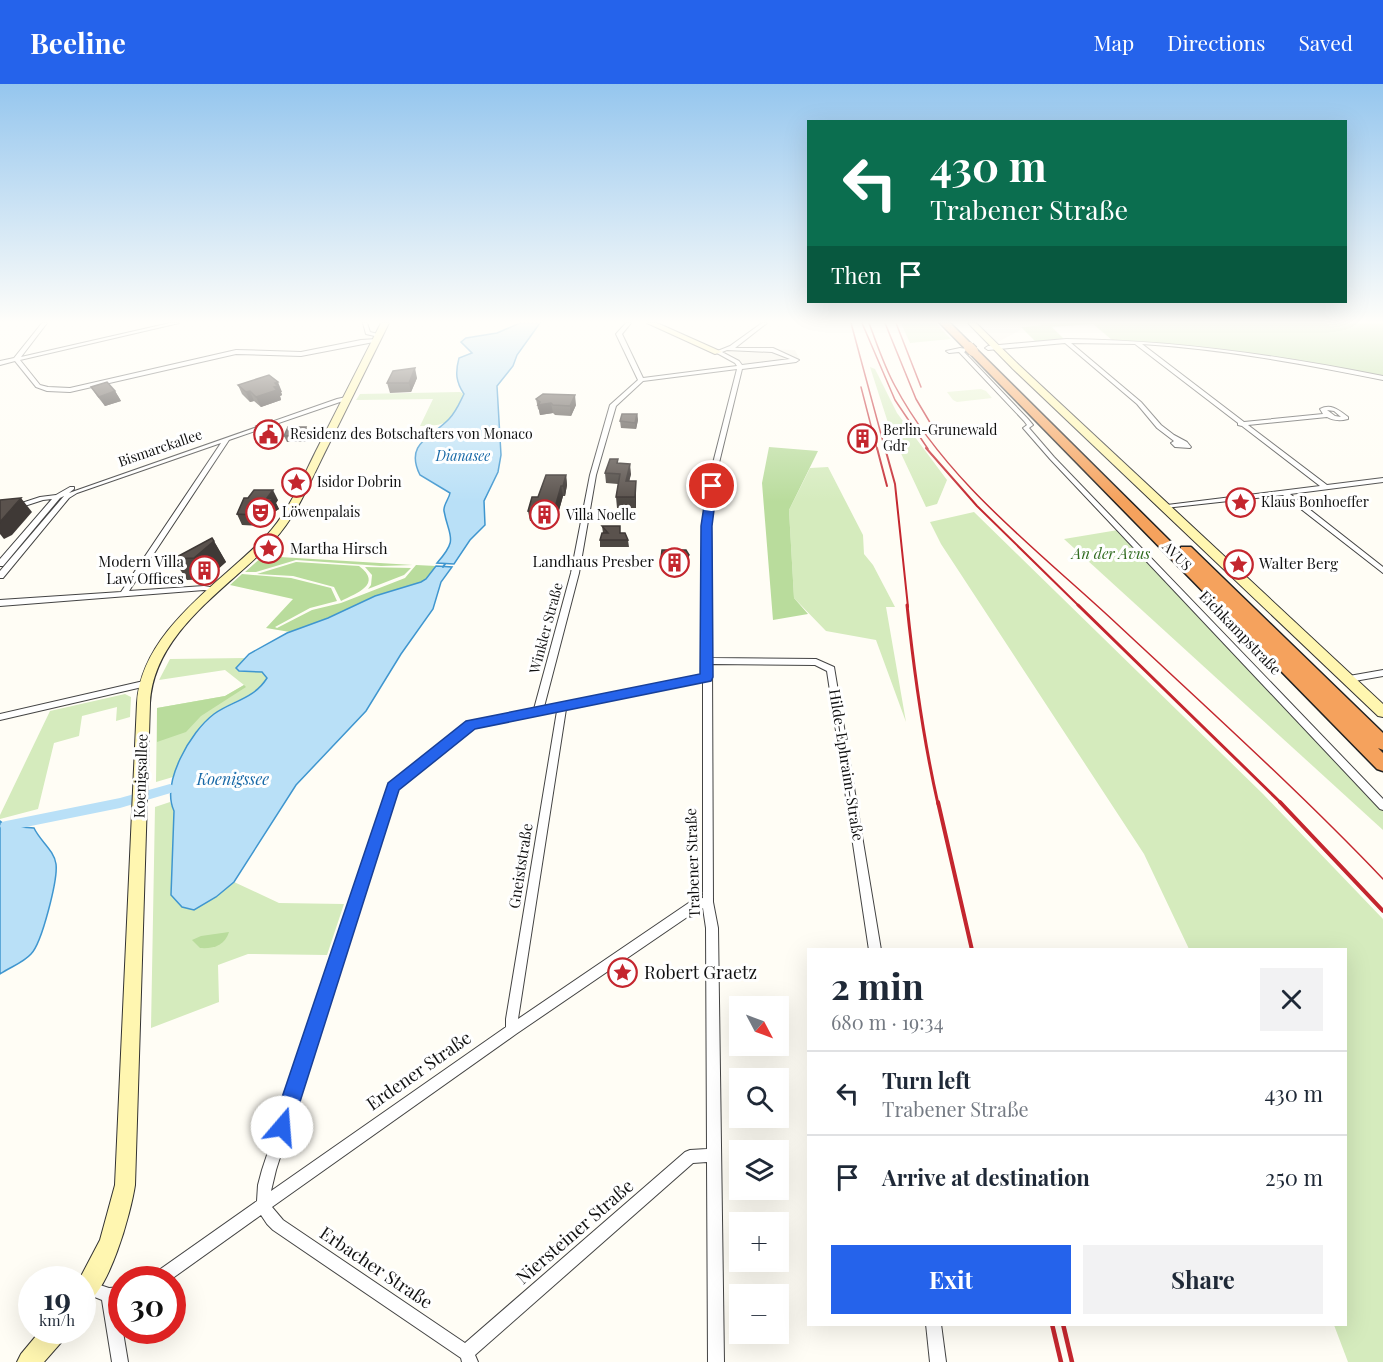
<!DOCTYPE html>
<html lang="en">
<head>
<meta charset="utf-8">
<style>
  :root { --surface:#fff; --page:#f2f2f3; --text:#1f2937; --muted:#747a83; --line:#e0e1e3; --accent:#2563eb }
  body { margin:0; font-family:"Playfair Display",serif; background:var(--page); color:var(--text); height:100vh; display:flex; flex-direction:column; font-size:22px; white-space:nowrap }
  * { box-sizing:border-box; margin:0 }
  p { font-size:20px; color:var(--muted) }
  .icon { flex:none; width:33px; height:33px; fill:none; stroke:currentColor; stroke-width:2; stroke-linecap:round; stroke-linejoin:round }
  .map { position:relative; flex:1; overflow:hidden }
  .side { position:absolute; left:807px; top:864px; width:540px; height:378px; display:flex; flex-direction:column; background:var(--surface); border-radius:0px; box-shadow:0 6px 24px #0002 }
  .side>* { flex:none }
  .hud { position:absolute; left:807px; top:36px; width:540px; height:183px; border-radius:0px; box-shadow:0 6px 24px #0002; background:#0b6e4f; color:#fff; overflow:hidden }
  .needle { width:39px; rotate:131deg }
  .fabs { position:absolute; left:729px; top:912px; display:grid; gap:12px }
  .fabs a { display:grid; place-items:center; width:60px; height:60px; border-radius:0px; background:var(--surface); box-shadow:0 6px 24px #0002; font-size:30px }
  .speed { position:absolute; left:18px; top:1182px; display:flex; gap:12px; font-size:30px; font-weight:700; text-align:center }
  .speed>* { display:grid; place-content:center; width:78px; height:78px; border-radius:50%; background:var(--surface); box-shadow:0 6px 24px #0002; line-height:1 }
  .speed small { font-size:15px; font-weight:400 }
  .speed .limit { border:9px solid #d22; background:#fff; color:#111 }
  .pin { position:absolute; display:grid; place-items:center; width:51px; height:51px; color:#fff; margin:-26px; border:3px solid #fff; border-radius:50%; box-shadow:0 2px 6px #0007 }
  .me { position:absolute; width:66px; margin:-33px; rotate:18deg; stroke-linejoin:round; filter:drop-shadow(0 0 4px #0008) }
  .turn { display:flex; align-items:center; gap:21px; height:126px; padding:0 24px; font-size:27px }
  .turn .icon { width:78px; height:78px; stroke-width:2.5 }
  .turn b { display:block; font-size:42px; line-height:51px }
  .then { display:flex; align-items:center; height:57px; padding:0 24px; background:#0003; gap:12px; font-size:22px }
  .round { display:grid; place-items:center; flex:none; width:63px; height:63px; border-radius:0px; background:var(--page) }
  .overview { display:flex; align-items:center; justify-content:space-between; height:102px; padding:0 24px }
  h1 { font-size:36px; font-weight:700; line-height:45px }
  .button { display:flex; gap:12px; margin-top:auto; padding:12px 24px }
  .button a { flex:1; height:69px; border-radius:0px; background:var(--accent); color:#fff; font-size:24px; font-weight:700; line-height:69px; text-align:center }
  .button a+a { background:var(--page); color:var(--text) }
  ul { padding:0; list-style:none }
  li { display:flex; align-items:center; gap:18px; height:84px; padding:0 24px; border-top:2px solid var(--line) }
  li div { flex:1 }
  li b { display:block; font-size:22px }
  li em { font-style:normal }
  header { display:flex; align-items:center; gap:36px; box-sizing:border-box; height:84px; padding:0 30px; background:var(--accent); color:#fff }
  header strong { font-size:28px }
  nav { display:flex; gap:33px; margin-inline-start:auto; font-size:21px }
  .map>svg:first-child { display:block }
  .green { fill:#d5ebbd }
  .forest { fill:#b9dc9c }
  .pitch { fill:#e6f2cf }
  .plaza { fill:#f1ede2 }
  .water { fill:#b9e0f7; stroke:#3f96cf; stroke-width:1.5 }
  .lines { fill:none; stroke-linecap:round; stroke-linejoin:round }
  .stream { stroke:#3f96cf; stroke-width:2 }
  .canal { fill:#b9e0f7; fill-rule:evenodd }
  .street-casing { stroke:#444; stroke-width:2 }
  .secondary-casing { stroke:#333; stroke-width:2 }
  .highway-casing { stroke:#222; stroke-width:3 }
  .street { fill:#fff; fill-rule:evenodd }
  .secondary { fill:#fff6b0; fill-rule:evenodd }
  .highway { fill:#f5a25d; fill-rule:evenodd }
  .tram { stroke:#c4262e; stroke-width:1.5 }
  .rail-far4 { stroke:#c4262e; stroke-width:1.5 }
  .rail-far3 { stroke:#c4262e; stroke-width:2 }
  .rail-far2 { stroke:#c4262e; stroke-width:3 }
  .rail-far1 { stroke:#c4262e; stroke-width:4 }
  .rail { stroke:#c4262e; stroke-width:4.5 }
  .highway-bridge-casing { stroke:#222; stroke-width:12; stroke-linecap:butt }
  .highway-bridge { stroke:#f5a25d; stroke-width:10 }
  .wall { fill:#4d4742 }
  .shaded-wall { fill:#3f3936 }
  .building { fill:#5a524d; stroke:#3f3936; stroke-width:1.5 }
  .route { fill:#2563eb; stroke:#184099; stroke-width:1.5 }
  .labels { text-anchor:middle; stroke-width:6; stroke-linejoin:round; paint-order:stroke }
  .far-poi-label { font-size:14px; fill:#111; stroke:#fff; text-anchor:start }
  .far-street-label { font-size:14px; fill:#111; stroke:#fff }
  .far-water-label { font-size:14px; font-style:italic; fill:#1768a6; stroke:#fff }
  .poi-label { font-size:15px; fill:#111; stroke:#fff; text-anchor:start }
  .park-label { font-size:15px; font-style:italic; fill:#2f6b1f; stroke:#fff }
  .street-label { font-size:15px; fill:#111; stroke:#fff }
  .water-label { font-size:16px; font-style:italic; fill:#1768a6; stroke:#fff }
  .near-poi-label { font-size:18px; fill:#111; stroke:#fff; text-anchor:start }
  .near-street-label { font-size:18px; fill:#111; stroke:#fff }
</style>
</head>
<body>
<header>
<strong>Beeline</strong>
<nav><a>Map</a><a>Directions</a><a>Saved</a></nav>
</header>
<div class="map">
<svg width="1383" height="1278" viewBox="0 0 1383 1278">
  <rect width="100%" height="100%" fill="#fffdf5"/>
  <g class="green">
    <polygon points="901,239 935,239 951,255 910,259"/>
    <polygon points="870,283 875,285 897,329 947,396 937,420 926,423 891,348"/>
    <path d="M460,308l4,2c-14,26 -12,32 -44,32l13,-27 -77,1 4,-6z"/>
    <polygon points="828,383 863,451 864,470 873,481 895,523 886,523 906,638 876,556 826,547 794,514 789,426 810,384"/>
    <polygon points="974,428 1263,710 1383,835 1383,1278 1348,1278 1334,1241 1346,1240 1346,866 1189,865 1144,770 941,460 930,438"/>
    <polygon points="1118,446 1383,726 1383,746 1064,455"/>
    <path d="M245,574l-9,10 3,3 23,1 5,6c-13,21 -35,22 -53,36 -20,15 -31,41 -41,63l-17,5 1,-74 68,-12 19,-11 -19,-15 -66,10 11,-21z"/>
    <polygon points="125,610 131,613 130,633 116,637 117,623 82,632 79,652 54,659 38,725 0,735 0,731 50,627"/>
    <polygon points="170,718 174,727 171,811 182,823 194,826 216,813 234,798 279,819 344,820 327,871 248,870 218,881 219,918 151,944 155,723"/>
  </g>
  <g class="forest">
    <polygon points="1038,239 1383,239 1383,293 1302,277 1215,264 1112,256 1093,240 1052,243 1065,256 1036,258 1021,243 1041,241"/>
    <polygon points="769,363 818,367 789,426 794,514 808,530 773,536 762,399"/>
    <polygon points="263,472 413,481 381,482 296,476 256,488 245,488"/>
    <path d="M296,478l63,4c24,18 -2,27 -18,35l-7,-14 -41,-11 -36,-2z"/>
    <polygon points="416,481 436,482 426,496 421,498 375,512 328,534 290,548 266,544 293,515 230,501 242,490 291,494 331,504 337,517 310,524 275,543 277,544 312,526 341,519 405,494"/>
    <polygon points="365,483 411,484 404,491 368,505 371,501 372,491"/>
    <polygon points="244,601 246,603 201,632 186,648 157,658 157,624 225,612"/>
    <path d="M229,848c-4,13 -15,17 -29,16l-8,-8 9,-4z"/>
  </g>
  <polygon class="pitch" points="981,305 986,307 992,314 957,318 953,316 947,308"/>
  <g class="plaza">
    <polygon points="969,239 1038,239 1042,241 1022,243 1022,245 998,258 990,259"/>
    <polygon points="723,264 795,266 800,276 749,284"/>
  </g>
  <g class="water">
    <path d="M520,239h20l-23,32 -4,11 -16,20 4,69 -3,17 -14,29 1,24 -15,15 -16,24 -17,-1c22,-25 12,-25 7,-52 -1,-6 5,-12 6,-18l-30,-18c-16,-32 12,-38 29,-56 7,-7 11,-17 15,-25 -8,-12 -9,-21 -5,-36l13,-5 -11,-11 5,-4 31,-5z"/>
    <path d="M436,482l16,1 -11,15 -8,27 -32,45 -35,57 -70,74 -62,97 -18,15 -22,13 -12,-3 -11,-12 3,-84c-13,-28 16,-79 40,-97 18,-13 40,-15 53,-36l-5,-6 -23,-1 -3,-3 13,-14 38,-21 41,-15 47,-22 46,-14 5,-3z"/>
    <path d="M0,737l7,5 27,2c6,13 20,22 22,36 2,15 -14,79 -25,90 -8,9 -21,13 -31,20z"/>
  </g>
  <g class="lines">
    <polyline class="stream" points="443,483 445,480"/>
    <polygon class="canal" points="170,700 174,702 176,705 174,708 120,724 6,747 2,746 0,742 2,738 6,737 120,714"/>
    <defs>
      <g id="street">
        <polygon points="42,239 47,239 21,273 170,239 179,239 20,276 40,301 48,303 70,304 236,266 301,268 361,256 376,255 379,257 301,272 236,270 70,308 47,307 36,303 15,277 0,281 0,277 14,274"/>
        <polygon points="363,239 367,239 370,248 382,251 379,253 366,250"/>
        <path d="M626,239h5l-9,11 21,44 94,-12 -2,-3 -20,-11 15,-6 32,-23h5l-32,25h38l26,12 -3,2 -54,7 -24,98 -7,59 1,132 104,1 18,8 47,283h-12l-42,-279 -12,-6 -103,-1 1,238 5,26 6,434h-16l-1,-200 -14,1 -218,192 3,7h-16l-1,-4 -188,-128 -6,-6 -6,-9 -91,65h-20l2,-5 105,-74 1,-16 4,-15 128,-386 78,-61 66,-14 37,-136 19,-98 20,-70 28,-25 -22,-46zM727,266l45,2 18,7 -48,6 -3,-4 -17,-9zM737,285l-25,98 -9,59v149l-159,32 35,-134 17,-98 20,-69 27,-25zM703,597v217l-10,2 -175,119 48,-310zM557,627l-51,308v8l-235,164 5,-21 121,-381 77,-61zM703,824l3,20 1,221 -17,1 -5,2 -220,191 -182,-123 -11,-13 244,-173 183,-125z"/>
        <path d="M1066,255c107,1 212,16 317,37v4c-80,-16 -160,-31 -241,-36l102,78 79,-8 -3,-5c11,-6 19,1 28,8v2c-8,2 -14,2 -21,-2l-79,8 79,60 56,-7v4l-93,12 93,73v6l-100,-78 -118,13 -1,-1 3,-2 153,-19 -78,-60 -4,-1v-2l-103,-79 -64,-1 70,59 20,23 13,10 13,7 4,5 -1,1 -15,-1 -4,-4 3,-2 -17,-13 -20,-24 -72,-61 -77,7 -3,-2 3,-2zM1327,326l7,1 7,6 -6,-1z"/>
        <polygon points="960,264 967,265 967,267 964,268 1028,335 1033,341 1029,344 1054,373 1383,715 1383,726 1380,725 1050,375 1023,344 1027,341 1024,337 959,268 949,269 946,267"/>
        <polygon points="346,313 349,315 348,316 340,318 229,356 129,507 204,502 216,504 216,508 204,506 0,522 0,516 121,508 221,359 77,409 69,414 3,494 0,494 0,487 64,412 60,414 3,482 0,482 0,475 52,415 43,416 0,430 0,426 40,413 56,411 70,403 74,403 74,405 69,409 337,315"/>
        <polygon points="1383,586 1383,592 1349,598 1345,595 1349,592"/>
        <polygon points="148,596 152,599 151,601 0,636 0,630"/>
        <polygon points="88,1197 109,1204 122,1203 122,1217 118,1218 128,1278 112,1278 102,1216 82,1208 83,1199"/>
        <polygon points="926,1240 941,1240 946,1278 930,1278"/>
      </g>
      <g id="secondary">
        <path d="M381,239h8c-22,44 -43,87 -65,131 -15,30 -27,61 -50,86 -45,48 -120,91 -124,163l-15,482c-4,27 -26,110 -53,121v-26h-3l21,-40 15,-55 22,-482c5,-74 85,-120 130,-168 22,-24 34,-54 48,-82 22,-44 44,-87 66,-130z"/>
        <polygon points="647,239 657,239 722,268 715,270"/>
        <polygon points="968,239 976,239 1019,281 1383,620 1383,633 1378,632 1013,285"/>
        <polygon points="41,1246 68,1246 65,1254 44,1278 17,1278 21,1270"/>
      </g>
      <polygon id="highway" points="940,239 950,239 1181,468 1181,463 1191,463 1383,649 1383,666 1378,664 1383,669 1383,687 1377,685"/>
    </defs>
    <use href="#street" class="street-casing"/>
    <use href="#secondary" class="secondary-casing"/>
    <use href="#highway" class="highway-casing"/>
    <use href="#street" class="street"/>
    <use href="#secondary" class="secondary"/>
    <use href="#highway" class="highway"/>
    <g class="tram">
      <path d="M869,239c8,21 15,43 26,63 51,96 144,165 222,238 90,84 181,166 266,255"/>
      <polyline points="885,239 916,315 938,352"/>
      <polyline points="896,239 921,303"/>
    </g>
    <g class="rail-far4">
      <polyline points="851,239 885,365"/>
      <polyline points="862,239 895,316 928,365"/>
      <polyline points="861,303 877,365"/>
    </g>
    <g class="rail-far3">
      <polyline points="877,364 887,402"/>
      <polyline points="885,364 895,400 908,523"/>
      <polyline points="926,364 977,422 1080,523"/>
    </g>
    <g class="rail-far2">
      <path d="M907,521c7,67 16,133 31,199"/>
      <polyline points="1078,521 1282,720"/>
    </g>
    <g class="rail-far1">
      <polyline points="938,718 972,866"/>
      <polyline points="1280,718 1383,827"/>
    </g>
    <g class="rail">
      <polyline points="1052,1240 1061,1278"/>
      <polyline points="1063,1240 1072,1278"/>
    </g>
    <defs>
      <polyline id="highway-bridge" points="969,263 973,267"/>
    </defs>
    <use href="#highway-bridge" class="highway-bridge-casing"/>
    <use href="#highway-bridge" class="highway-bridge"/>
  </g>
  <g class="wall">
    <polygon points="417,294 411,308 390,309 387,299"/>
    <polygon points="238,301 282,308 281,308 282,311 280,312 281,316 261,323 254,317 250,318 242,310"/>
    <polygon points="91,303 115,307 121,317 105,322 97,312"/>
    <polygon points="536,315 576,321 571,332 555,331 553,329 540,331 539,326 538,325"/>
    <polygon points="637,330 638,336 636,345 621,344 620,337"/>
    <polygon points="256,342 282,349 265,355 259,349"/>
    <polygon points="306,343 309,350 305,358 287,358 284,352"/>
    <polygon points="618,380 631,390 629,397 636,397 636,424 617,424 616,413 618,400 606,399 605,389"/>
    <polygon points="566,391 567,401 565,412 563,412 556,437 530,437 528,427"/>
    <polygon points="278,416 276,419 279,425 266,433 259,442 242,441 237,430"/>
    <polygon points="602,442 620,442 620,449 628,456 629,463 600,463 600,456 603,449"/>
    <polygon points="212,454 226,478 207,495 187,496 173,475"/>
    <polygon points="689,471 689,478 686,482 662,481 661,474"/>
  </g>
  <g class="shaded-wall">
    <polygon points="415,284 417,294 411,308 409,299"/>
    <polygon points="278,298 282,308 281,308 282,311 280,312 281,316 261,323 256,313 274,303 275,299"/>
    <polygon points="115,307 121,317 105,322 99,313"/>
    <polygon points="250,307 254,317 250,318 246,308"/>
    <polygon points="575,311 576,321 571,332 570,322"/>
    <polygon points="551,319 553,329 540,331 538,321"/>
    <polygon points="637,330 638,336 636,345 635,339"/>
    <polygon points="279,342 282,349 265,355 262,348"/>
    <polygon points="306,343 309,350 305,358 302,351"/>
    <polygon points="630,380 631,390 627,407 626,397"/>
    <polygon points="566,391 567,401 565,412 563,402"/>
    <polygon points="636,397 636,424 635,413"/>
    <polygon points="561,402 563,412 556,437 554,427"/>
    <polygon points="273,406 278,416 276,419 279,425 266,433 259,442 254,431"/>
    <polygon points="21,414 32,428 12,451 4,455 0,450 0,438"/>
    <polygon points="214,457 226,478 207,495 194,474"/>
    <polygon points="689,471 689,478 686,482 685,475"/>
  </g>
  <g class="building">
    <polygon points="415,284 409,299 387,299 393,287"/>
    <polygon points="269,291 278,298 275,299 278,302 274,303 277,306 256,313 250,307 246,308 238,301"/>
    <polygon points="107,298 115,307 99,313 91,303"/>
    <polygon points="543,310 575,311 570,322 553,321 551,319 538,321 540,318 536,315"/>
    <polygon points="622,330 637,330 635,339 620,337"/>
    <polygon points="272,336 279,342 262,348 256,342"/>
    <polygon points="288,343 306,343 302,351 284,352"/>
    <polygon points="610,375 618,375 617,379 630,380 626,397 636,397 635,413 616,413 620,390 605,389"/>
    <polygon points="546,391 566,391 563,402 561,402 554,427 528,427 532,413 538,413"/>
    <polygon points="254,406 273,406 267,414 274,415 261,423 254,431 237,430 244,414 248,414"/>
    <polygon points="21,414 0,438 0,416"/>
    <polygon points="602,442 620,442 620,449 625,449 628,456 600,456 602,449 608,449"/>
    <polygon points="212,454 214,457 194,474 173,475"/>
    <polygon points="662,466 686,466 689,471 685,475 661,474"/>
  </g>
  <linearGradient id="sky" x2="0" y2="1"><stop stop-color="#95c6ee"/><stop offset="0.57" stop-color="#fffefa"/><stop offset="1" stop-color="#fffefa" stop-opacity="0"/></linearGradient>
  <rect width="1383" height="418" fill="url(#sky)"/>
  <polygon class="route" points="712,399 717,402 712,442 713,593 711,597 475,645 399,706 292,1043 289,1050 282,1053 275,1050 272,1043 388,699 466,637 700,590 701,442 707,402"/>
  <defs>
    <symbol id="civic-ring" viewBox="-11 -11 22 22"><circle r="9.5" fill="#fff" stroke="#c4262e" stroke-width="1.5"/><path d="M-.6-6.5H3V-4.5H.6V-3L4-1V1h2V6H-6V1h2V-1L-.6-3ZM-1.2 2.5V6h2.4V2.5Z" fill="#c4262e"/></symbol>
    <symbol id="building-ring" viewBox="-11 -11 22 22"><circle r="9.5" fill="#fff" stroke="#c4262e" stroke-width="1.5"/><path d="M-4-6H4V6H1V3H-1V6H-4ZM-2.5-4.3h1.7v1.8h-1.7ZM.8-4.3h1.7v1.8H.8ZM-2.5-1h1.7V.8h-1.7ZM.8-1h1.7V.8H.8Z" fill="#c4262e"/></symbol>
    <symbol id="sight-ring" viewBox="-11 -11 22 22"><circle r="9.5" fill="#fff" stroke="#c4262e" stroke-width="1.5"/><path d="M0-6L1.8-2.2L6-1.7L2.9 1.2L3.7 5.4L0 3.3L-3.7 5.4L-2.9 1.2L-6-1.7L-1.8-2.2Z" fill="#c4262e"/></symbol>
    <symbol id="theatre-ring" viewBox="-11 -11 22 22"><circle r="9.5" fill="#fff" stroke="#c4262e" stroke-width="1.5"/><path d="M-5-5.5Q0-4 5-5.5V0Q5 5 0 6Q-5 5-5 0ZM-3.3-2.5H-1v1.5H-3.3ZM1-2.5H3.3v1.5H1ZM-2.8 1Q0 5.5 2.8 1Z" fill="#c4262e"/></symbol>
  </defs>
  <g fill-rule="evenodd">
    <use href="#civic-ring" x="252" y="334" width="33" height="33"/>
    <use href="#building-ring" x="846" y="338" width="33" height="33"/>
    <use href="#sight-ring" x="280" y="382" width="33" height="33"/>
    <use href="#sight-ring" x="1224" y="402" width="33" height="33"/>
    <use href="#theatre-ring" x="244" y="412" width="33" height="33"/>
    <use href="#building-ring" x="528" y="414" width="33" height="33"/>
    <use href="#sight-ring" x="252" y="448" width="33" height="33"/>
    <use href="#building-ring" x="658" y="462" width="33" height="33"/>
    <use href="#sight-ring" x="1222" y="464" width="33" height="33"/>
    <use href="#building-ring" x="188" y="470" width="33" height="33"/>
    <use href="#sight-ring" x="606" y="872" width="33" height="33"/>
  </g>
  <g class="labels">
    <g class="far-poi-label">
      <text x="883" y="351">Berlin-Grunewald<tspan x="883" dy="16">Gdr</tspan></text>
      <text x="290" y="355">Residenz des Botschafters von Monaco</text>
      <text x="317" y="403">Isidor Dobrin</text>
      <text x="1261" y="423">Klaus Bonhoeffer</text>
      <text x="282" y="433">Löwenpalais</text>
      <text x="566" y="436">Villa Noelle</text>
    </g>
    <g class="far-street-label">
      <text transform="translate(160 364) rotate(-19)" y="5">Bismarckallee</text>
      <text transform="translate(1177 472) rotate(45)" y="5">AVUS</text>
      <text transform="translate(546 544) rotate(-75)" y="5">Winkler Straße</text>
    </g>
    <g class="far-water-label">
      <text x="463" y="377">Dianasee</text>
    </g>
    <g class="poi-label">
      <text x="290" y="470">Martha Hirsch</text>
      <text x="184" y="483" text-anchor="end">Modern Villa<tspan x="184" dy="17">Law Offices</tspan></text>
      <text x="654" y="483" text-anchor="end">Landhaus Presber</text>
      <text x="1259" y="485">Walter Berg</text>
    </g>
    <g class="park-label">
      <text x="1111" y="475">An der Avus</text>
    </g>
    <g class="street-label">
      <text transform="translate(1240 549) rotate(46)" y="5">Eichkampstraße</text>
      <text transform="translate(846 681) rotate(81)" y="5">Hilde-Ephraim-Straße</text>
      <text transform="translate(141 692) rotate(-88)" y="5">Koenigsallee</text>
      <text transform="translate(693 779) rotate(-92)" y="5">Trabener Straße</text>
      <text transform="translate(521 782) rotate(-81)" y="5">Gneiststraße</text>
    </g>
    <g class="water-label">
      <text x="233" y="701">Koenigssee</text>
    </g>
    <g class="near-poi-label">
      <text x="644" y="895">Robert Graetz</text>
    </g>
    <g class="near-street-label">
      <text transform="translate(419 987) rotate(-35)" y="6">Erdener Straße</text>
      <text transform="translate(575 1148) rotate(-41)" y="6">Niersteiner Straße</text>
      <text transform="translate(376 1184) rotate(34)" y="6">Erbacher Straße</text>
    </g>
  </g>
</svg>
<div class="fabs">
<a><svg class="needle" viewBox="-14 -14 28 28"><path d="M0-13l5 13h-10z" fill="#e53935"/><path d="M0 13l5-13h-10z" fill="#747a83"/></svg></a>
<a><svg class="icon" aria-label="search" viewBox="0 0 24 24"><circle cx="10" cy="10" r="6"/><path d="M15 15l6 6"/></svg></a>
<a><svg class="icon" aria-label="layers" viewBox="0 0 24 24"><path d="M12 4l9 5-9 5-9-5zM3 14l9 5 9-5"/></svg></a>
<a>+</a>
<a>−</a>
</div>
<div class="speed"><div>19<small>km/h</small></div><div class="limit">30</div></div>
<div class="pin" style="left:712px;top:402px;background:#d93025"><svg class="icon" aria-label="arrive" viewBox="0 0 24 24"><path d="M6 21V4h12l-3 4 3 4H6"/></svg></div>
<svg class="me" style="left:282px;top:1043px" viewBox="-20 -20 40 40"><circle r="19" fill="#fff"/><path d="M0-13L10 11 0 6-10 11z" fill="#2563eb"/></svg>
<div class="hud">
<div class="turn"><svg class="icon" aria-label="left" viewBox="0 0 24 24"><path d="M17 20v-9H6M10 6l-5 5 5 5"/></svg><div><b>430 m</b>Trabener Straße</div></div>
<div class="then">Then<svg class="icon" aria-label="arrive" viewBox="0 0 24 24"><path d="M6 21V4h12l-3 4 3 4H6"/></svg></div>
</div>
<section class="side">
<div class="overview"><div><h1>2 min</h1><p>680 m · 19:34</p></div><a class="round"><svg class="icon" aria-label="close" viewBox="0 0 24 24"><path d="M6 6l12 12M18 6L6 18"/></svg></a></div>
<ul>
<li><svg class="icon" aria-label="left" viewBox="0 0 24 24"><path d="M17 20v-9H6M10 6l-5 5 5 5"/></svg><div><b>Turn left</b><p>Trabener Straße</p></div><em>430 m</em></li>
<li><svg class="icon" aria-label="arrive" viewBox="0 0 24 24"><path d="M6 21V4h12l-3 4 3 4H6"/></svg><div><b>Arrive at destination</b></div><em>250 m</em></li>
</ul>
<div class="button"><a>Exit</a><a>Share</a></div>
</section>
</div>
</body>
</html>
